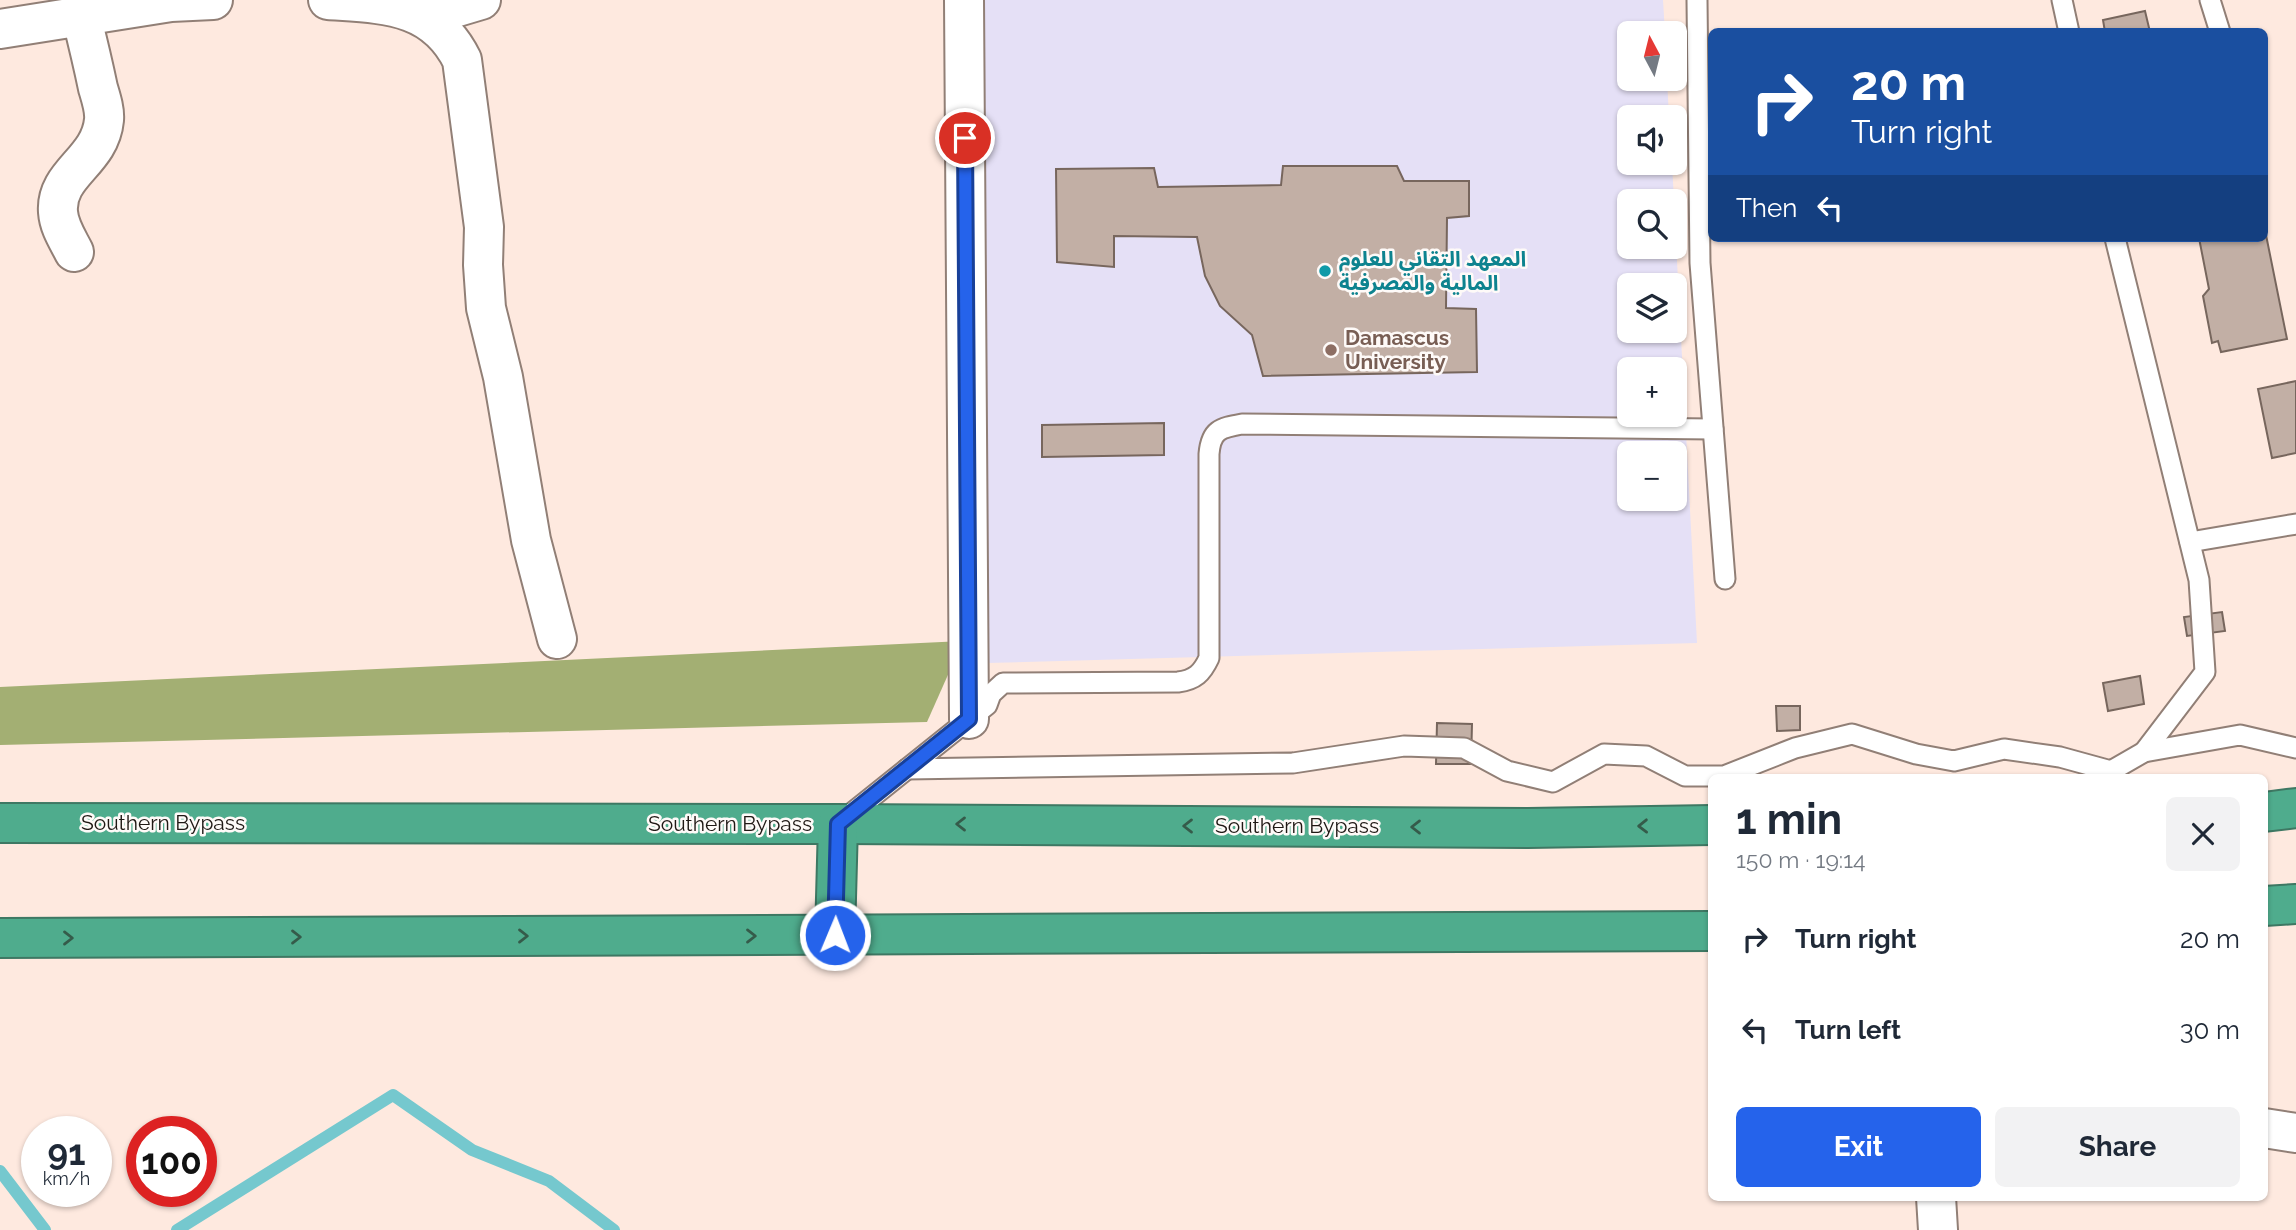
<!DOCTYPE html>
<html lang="en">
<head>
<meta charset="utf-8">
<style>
  :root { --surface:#fff; --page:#f2f2f3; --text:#1f2937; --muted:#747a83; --accent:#2563eb }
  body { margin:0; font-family:Raleway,"Noto Sans Arabic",sans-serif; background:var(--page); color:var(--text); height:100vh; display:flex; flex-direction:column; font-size:26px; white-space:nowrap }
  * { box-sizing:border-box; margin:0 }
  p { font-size:23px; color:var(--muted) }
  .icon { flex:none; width:38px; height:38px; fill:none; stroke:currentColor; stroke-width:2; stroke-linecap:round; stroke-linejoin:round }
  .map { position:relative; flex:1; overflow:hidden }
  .panel { position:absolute; left:1708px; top:774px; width:560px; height:427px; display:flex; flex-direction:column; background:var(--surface); border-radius:10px; box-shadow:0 2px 5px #0004 }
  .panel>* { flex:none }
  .banner { position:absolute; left:1708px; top:28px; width:560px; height:214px; border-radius:10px; box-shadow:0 2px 5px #0004; background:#1a4fa0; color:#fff; overflow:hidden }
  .needle { width:46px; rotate:353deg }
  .controls { position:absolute; left:1617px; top:21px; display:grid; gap:14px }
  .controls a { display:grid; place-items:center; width:70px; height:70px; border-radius:10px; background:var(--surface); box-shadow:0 2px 5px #0004; font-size:35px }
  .speed { position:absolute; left:21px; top:1116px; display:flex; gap:14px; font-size:35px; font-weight:700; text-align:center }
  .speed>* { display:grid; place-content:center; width:91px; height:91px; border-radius:50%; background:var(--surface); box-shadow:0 2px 5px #0004; line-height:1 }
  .speed small { font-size:18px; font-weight:400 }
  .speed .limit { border:10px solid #d22; background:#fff; color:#111 }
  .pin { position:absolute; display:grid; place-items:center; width:60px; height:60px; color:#fff; margin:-30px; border:4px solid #fff; border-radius:50%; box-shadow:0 2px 7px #0007 }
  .me { position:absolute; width:77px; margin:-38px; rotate:1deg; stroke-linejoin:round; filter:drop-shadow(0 0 5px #0008) }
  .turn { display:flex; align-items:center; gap:24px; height:147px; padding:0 28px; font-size:32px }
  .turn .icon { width:91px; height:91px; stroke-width:2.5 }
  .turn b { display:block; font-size:49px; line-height:60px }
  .then { display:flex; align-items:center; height:66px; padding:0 28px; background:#0003; gap:14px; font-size:26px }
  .round { display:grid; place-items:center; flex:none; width:74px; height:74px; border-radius:10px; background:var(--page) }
  .head { display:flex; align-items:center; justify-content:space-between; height:119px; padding:0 28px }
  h1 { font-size:42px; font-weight:700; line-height:52px }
  .cta { display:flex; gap:14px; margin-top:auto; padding:14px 28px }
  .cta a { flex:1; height:80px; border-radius:10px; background:var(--accent); color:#fff; font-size:28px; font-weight:700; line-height:80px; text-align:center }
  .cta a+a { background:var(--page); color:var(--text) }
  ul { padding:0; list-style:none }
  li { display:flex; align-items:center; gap:21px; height:91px; padding:0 28px }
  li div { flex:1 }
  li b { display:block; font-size:26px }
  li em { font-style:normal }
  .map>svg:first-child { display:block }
  .education { fill:#e5e0f6; fill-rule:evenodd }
  .forest { fill:#a3af73 }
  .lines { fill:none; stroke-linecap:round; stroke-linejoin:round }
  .stream { stroke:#75c8ce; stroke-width:12 }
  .building { fill:#c2afa5; stroke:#77665d; stroke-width:2 }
  .lane-casing { stroke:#917f76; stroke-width:23 }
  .street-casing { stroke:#917f76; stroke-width:42 }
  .highway-casing { stroke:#3e7863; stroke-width:42 }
  .lane { stroke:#fff; stroke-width:19 }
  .street { stroke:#fff; stroke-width:38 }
  .highway { stroke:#4fac8d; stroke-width:38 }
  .oneway { stroke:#355b4a }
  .route-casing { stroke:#184099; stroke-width:18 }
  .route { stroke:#2563eb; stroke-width:12 }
  .culture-dot { fill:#0f9aa8; stroke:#fefaf8; stroke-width:2.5 }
  .education-dot { fill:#8d6e63; stroke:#fefaf8; stroke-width:2.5 }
  .labels { text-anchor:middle; stroke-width:5; stroke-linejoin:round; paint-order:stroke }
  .culture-label { font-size:21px; font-weight:bold; fill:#0d838f; stroke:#fefaf8; text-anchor:start }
  .education-label { font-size:21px; font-weight:bold; fill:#785e54; stroke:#fefaf8; text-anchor:start }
  .street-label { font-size:21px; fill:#1f1814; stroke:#fefaf8 }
</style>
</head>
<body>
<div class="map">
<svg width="2296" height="1230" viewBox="0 0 2296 1230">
  <rect width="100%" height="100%" fill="#fee9df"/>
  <path class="education" d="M973,0h690l2,33h-36v46h38l2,38h-40v46h43l2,38h-45v46h46v-24l22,420 -710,20zM1629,285h46v46h-46zM1629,369h46v46h-46zM1629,453h46v46h-46z"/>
  <polygon class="forest" points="963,641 927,722 0,745 0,687"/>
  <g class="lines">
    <g class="stream">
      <polyline points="0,1171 45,1230"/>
      <polyline points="177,1230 393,1095 472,1150 549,1181 614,1230"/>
    </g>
  </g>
  <g class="building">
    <polygon points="2145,11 2150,32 2105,32 2103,20"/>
    <polygon points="1283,166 1397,166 1404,181 1469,181 1469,216 1447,218 1446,308 1476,309 1477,372 1263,376 1252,335 1220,306 1205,276 1197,237 1114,236 1114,267 1057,262 1056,169 1154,168 1158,187 1281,185"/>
    <polygon points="2264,225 2287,339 2221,352 2218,341 2212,343 2203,296 2209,289 2199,238 2264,238"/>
    <polygon points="2296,381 2296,453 2272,458 2258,389"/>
    <polygon points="1164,423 1164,455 1042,457 1042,425"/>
    <polygon points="2222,612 2225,631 2187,636 2184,617"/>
    <polygon points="2140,676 2144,704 2108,711 2103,683"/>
    <polygon points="1776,706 1800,706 1800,730 1777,731"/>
    <polygon points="1437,723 1472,724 1471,764 1436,764"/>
  </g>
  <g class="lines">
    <defs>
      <g id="lane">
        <polyline points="1697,0 1700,263 1725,579"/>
        <polyline points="2062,0 2069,32"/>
        <polyline points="2210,0 2220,32"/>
        <polyline points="2115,238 2199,580 2205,672 2144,752"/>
        <polyline points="2190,542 2296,524"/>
        <polyline points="907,769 1293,763 1404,746 1464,748 1507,771 1553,782 1604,754 1646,756 1685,776 1724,776 1795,748 1852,734 1916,754 1954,761 2004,749 2060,757 2111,771 2144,752 2240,735 2296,748"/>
        <path d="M842,821l145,-116 4,-11 12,-11 175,-1c17,-2 24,-9 31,-24v-204c2,-24 11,-26 33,-30l471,5"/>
      </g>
      <g id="street">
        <path d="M328,0c55,4 106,3 134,60l22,167 -1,38 3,43 17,69 28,163 26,99"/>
        <polyline points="964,0 969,719"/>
        <polyline points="424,17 481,0"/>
        <polyline points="0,29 171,2 213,0"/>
        <path d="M74,252c-6,-12 -15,-25 -16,-40 -3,-39 42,-50 46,-92 1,-10 -3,-22 -6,-32 -5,-24 -11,-49 -17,-73"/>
        <polyline points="2264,1128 2296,1133"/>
        <polyline points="1936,1197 1938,1230"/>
      </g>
      <g id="highway">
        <polyline points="2264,812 2296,808"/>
        <polyline points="0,823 838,824 1528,828 1712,825"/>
        <polyline points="2264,906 2296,904"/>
        <polyline points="835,935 838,824"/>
        <polyline points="0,938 1712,931"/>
      </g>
    </defs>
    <use href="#lane" class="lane-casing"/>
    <use href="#street" class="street-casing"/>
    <use href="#highway" class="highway-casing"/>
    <use href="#lane" class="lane"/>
    <use href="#street" class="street"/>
    <use href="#highway" class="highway"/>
  </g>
  <defs><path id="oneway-chevron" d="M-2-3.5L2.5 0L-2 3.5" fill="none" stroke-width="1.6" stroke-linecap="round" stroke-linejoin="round" transform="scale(1.75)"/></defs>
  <g class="oneway">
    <use href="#oneway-chevron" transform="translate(961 824) rotate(-180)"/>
    <use href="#oneway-chevron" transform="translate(1188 826) rotate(-180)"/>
    <use href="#oneway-chevron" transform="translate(1643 826) rotate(179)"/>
    <use href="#oneway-chevron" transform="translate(1416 827) rotate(-180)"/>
    <use href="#oneway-chevron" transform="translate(523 936)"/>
    <use href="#oneway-chevron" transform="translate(751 936)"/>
    <use href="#oneway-chevron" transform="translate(296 937)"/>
    <use href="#oneway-chevron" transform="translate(68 938)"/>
  </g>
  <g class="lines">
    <defs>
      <polyline id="route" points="835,935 838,824 969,719 965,138"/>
    </defs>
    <use href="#route" class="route-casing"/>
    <use href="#route" class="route"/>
  </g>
  <circle class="culture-dot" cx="1325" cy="271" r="7"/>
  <circle class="education-dot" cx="1331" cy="350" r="7"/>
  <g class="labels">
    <g class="culture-label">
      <text x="1339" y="266">المعهد التقاني للعلوم<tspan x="1339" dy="24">المالية والمصرفية</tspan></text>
    </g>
    <g class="education-label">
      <text x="1345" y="345">Damascus<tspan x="1345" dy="24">University</tspan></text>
    </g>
    <g class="street-label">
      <text x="163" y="830">Southern Bypass</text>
      <text x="730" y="831">Southern Bypass</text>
      <text x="1297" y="833">Southern Bypass</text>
    </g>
  </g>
</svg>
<div class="controls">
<a><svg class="needle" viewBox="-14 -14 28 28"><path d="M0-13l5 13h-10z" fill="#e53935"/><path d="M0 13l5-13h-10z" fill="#747a83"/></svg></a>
<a><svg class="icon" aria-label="sound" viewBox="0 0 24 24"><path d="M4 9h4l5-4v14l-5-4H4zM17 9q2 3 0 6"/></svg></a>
<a><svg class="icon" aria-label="search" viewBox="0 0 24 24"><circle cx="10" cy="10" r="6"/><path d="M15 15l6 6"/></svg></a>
<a><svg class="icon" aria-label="layers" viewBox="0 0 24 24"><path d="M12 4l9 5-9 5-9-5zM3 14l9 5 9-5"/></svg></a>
<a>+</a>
<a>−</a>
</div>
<div class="speed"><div>91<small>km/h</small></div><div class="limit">100</div></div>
<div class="pin" style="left:965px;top:138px;background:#d93025"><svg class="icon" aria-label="arrive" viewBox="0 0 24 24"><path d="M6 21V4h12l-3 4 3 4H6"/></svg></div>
<svg class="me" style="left:835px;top:935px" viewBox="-20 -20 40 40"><circle r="17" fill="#2563eb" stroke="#fff" stroke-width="3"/><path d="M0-11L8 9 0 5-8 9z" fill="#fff"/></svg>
<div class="banner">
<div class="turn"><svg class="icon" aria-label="right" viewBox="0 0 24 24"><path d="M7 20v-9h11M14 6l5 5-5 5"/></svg><div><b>20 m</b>Turn right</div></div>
<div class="then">Then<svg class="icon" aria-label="left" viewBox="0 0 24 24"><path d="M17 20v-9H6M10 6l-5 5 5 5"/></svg></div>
</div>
<section class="panel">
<div class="head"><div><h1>1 min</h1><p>150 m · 19:14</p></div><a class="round"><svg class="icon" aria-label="close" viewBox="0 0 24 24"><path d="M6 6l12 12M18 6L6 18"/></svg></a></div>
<ul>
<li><svg class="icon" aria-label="right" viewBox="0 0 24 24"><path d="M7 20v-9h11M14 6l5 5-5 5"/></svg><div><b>Turn right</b></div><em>20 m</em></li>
<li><svg class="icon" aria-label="left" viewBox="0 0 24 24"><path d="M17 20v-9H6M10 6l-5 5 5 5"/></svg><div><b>Turn left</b></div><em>30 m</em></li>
</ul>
<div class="cta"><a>Exit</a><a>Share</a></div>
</section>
</div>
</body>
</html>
